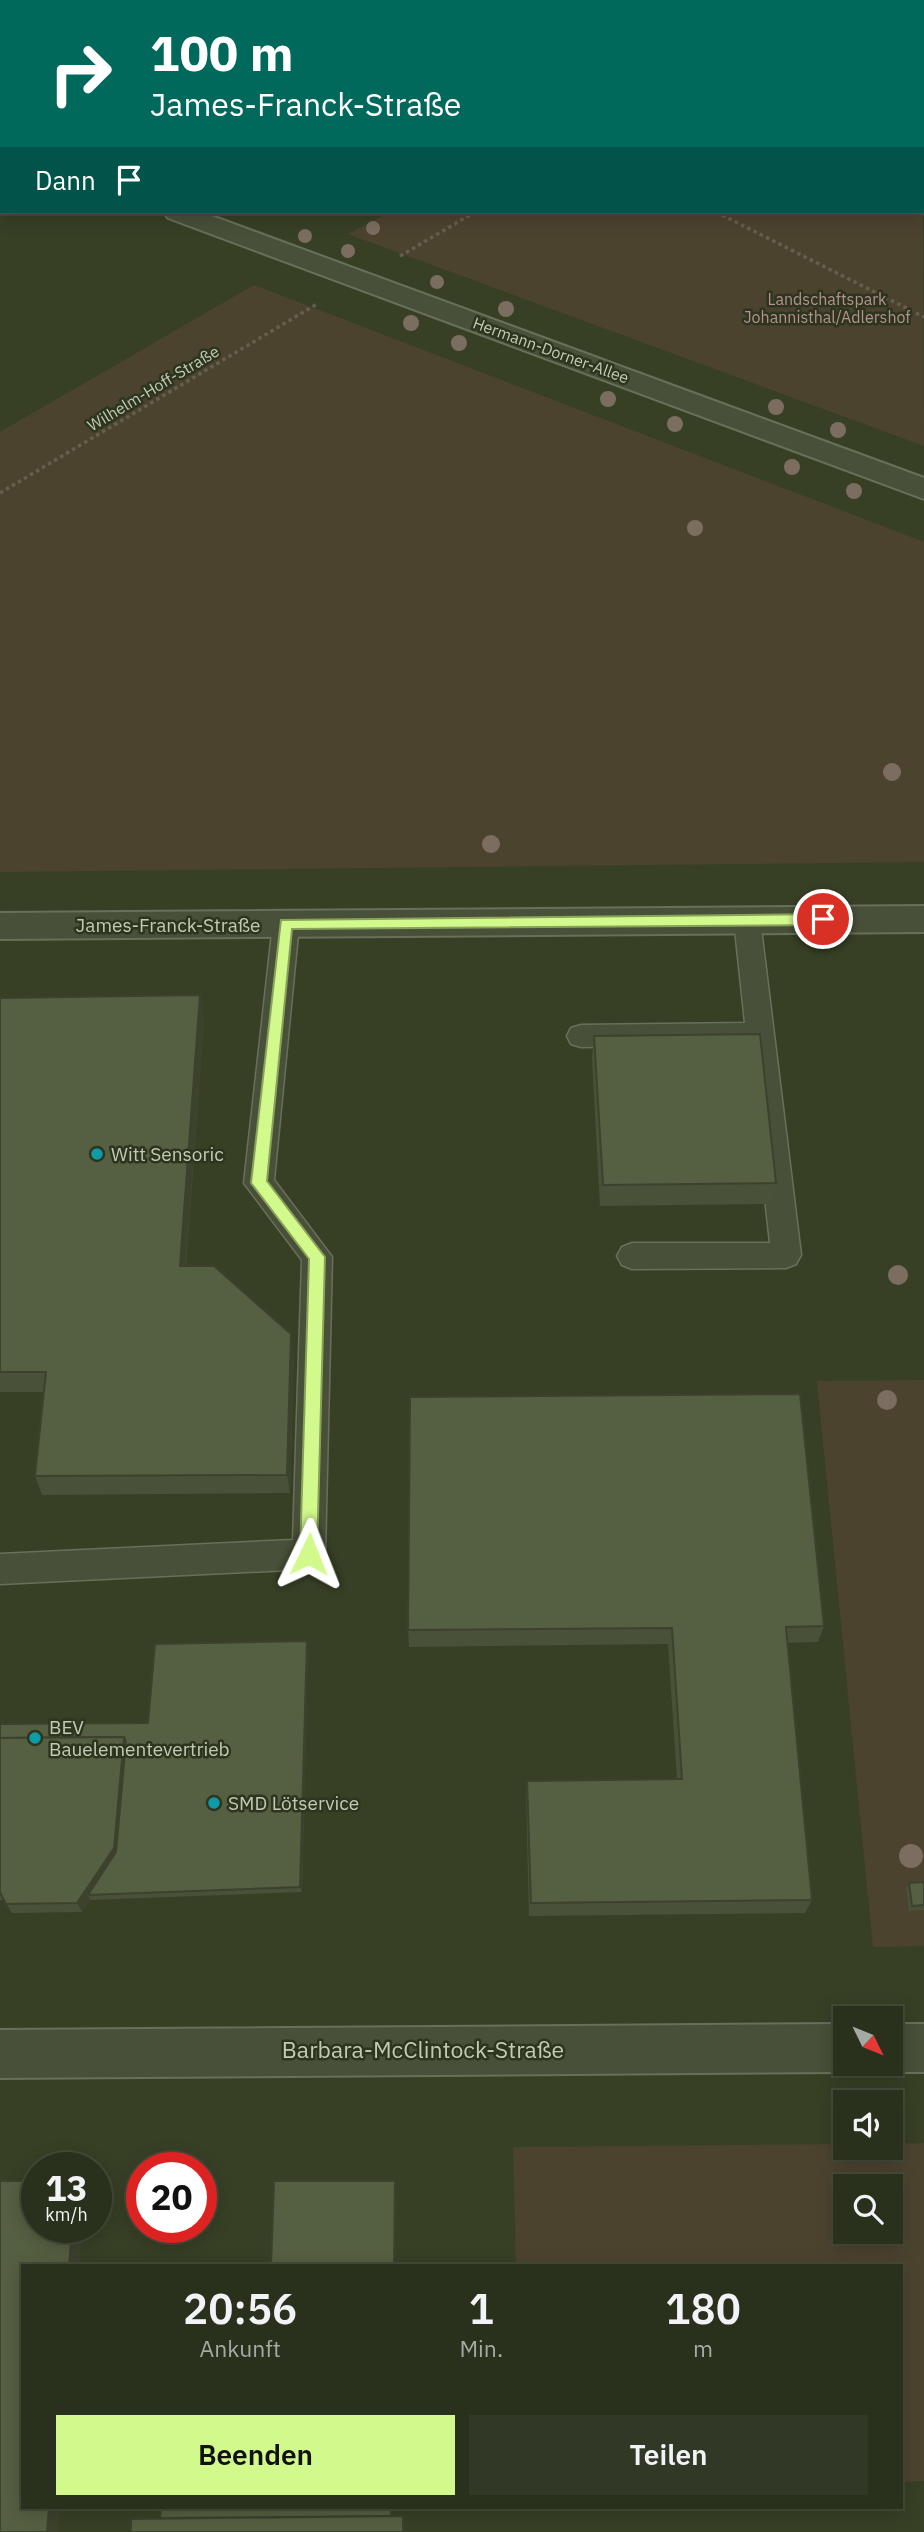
<!DOCTYPE html>
<html lang="de">
<head>
<meta charset="utf-8">
<style>
  :root { --surface:#29301c; --page:#313825; --text:#f1f3f6; --muted:#a5a9a3; --line:#454b3b; --accent:#d1f98b }
  body { margin:0; font-family:"IBM Plex Sans",sans-serif; background:var(--page); color:var(--text); height:100vh; display:flex; flex-direction:column; font-size:26px; white-space:nowrap }
  * { box-sizing:border-box; margin:0 }
  p { font-size:23px; color:var(--muted) }
  .icon { flex:none; width:38px; height:38px; fill:none; stroke:currentColor; stroke-width:2; stroke-linecap:round; stroke-linejoin:round }
  .map { position:relative; flex:1; overflow:hidden }
  .details { position:absolute; left:21px; top:2264px; width:882px; height:245px; display:flex; flex-direction:column; background:var(--surface); border-radius:0px; box-shadow:0 4px 18px #0003,0 0 0 2px var(--line) }
  .details>* { flex:none }
  .guide { position:absolute; left:0px; top:0px; width:924px; height:214px; box-shadow:0 4px 18px #0003,0 0 0 2px var(--line); background:#00695c; color:#fff; overflow:hidden }
  .needle { width:46px; rotate:133deg }
  .buttons { position:absolute; left:833px; top:2006px; display:grid; gap:14px }
  .buttons a { display:grid; place-items:center; width:70px; height:70px; border-radius:0px; background:var(--surface); box-shadow:0 4px 18px #0003,0 0 0 2px var(--line); font-size:35px }
  .speed { position:absolute; left:21px; top:2152px; display:flex; gap:14px; font-size:35px; font-weight:700; text-align:center }
  .speed>* { display:grid; place-content:center; width:91px; height:91px; border-radius:50%; background:var(--surface); box-shadow:0 4px 18px #0003,0 0 0 2px var(--line); line-height:1 }
  .speed small { font-size:18px; font-weight:400 }
  .speed .limit { border:10px solid #d22; background:#fff; color:#111 }
  .pin { position:absolute; display:grid; place-items:center; width:60px; height:60px; color:#fff; margin:-30px; border:4px solid #fff; border-radius:50%; box-shadow:0 2px 7px #0007 }
  .me { position:absolute; width:77px; margin:-38px; rotate:2deg; stroke-linejoin:round; filter:drop-shadow(0 0 5px #0008) }
  .turn { display:flex; align-items:center; gap:24px; height:147px; padding:0 35px; font-size:32px }
  .turn .icon { width:91px; height:91px; stroke-width:2.5 }
  .turn b { display:block; font-size:49px; line-height:60px }
  .then { display:flex; align-items:center; height:66px; padding:0 35px; background:#0003; gap:14px; font-size:26px }
  .eta { display:flex; justify-content:space-evenly; align-items:center; height:119px; text-align:center }
  .eta b { font-size:42px; font-weight:600; line-height:49px }
  .primary-button { display:flex; gap:14px; margin-top:auto; padding:14px 35px }
  .primary-button a { flex:1; height:80px; border-radius:0px; background:var(--accent); color:#111; font-size:28px; font-weight:600; line-height:80px; text-align:center }
  .primary-button a+a { background:var(--page); color:var(--text) }
  .map>svg:first-child { display:block }
  .green { fill:#4c432f; fill-rule:evenodd }
  .lines { fill:none; stroke-linecap:round; stroke-linejoin:round }
  .service-casing { stroke:#68705a; stroke-width:3 }
  .minor-casing { stroke:#68705a; stroke-width:4 }
  .tertiary-casing { stroke:#68705a; stroke-width:4 }
  .path { stroke:#64604c; stroke-width:3.5; stroke-dasharray:3.5 3.5; stroke-linecap:butt }
  .service { fill:#485039; fill-rule:evenodd }
  .minor { fill:#485039; fill-rule:evenodd }
  .tertiary { fill:#485039; fill-rule:evenodd }
  .tree { fill:#7c6d61 }
  .wall { fill:#495238 }
  .shaded-wall { fill:#3c422e }
  .building { fill:#555f41; stroke:#3c422e; stroke-width:2 }
  .route { fill:#d1f98b; stroke:#88a25a; stroke-width:2 }
  .culture-dot { fill:#0f9aa8; stroke:#2d351e; stroke-width:2.5 }
  .labels { text-anchor:middle; stroke-width:5; stroke-linejoin:round; paint-order:stroke }
  .far-park-label { font-size:16px; fill:#b49192; stroke:#2d351e }
  .far-street-label { font-size:16px; fill:#c2cab5; stroke:#2d351e }
  .street-label { font-size:19px; fill:#c2cab5; stroke:#2d351e }
  .poi-label { font-size:19px; fill:#c2cab5; stroke:#2d351e; text-anchor:start }
  .near-street-label { font-size:23px; fill:#c2cab5; stroke:#2d351e }
</style>
</head>
<body>
<div class="map">
<svg width="924" height="2532" viewBox="0 0 924 2532">
  <rect width="100%" height="100%" fill="#374025"/>
  <g class="green">
    <polygon points="421,0 873,0 876,2 423,2"/>
    <polygon points="922,13 924,446 348,234 390,212 922,212"/>
    <polygon points="254,285 924,542 924,862 0,872 0,432"/>
    <polygon points="924,1380 924,1946 873,1947 817,1381"/>
    <path d="M924,2143v338l-23,1v-216h-385l-3,-119 332,-3v3h46v-3zM845,2186h46v45h-46z"/>
  </g>
  <g class="lines">
    <defs>
      <g id="service">
        <polygon points="747,910 756,913 760,920 801,1255 796,1264 786,1268 632,1269 622,1265 617,1256 622,1247 632,1243 770,1243 748,1045 581,1047 571,1044 567,1036 571,1028 581,1025 745,1023 734,920 738,913"/>
        <polygon points="286,914 295,917 299,924 274,1180 332,1257 325,1554 320,1565 309,1569 0,1584 0,1554 293,1540 302,1260 244,1183 273,924 277,917"/>
      </g>
      <g id="minor">
        <polygon points="924,906 924,932 0,939 0,913"/>
        <polygon points="845,2024 845,2063 862,2063 845,2072 0,2078 0,2030"/>
        <polygon points="891,2024 924,2024 924,2072 891,2072 874,2065 891,2063"/>
      </g>
      <g id="tertiary">
        <rect x="0" y="138" width="2" height="16"/>
        <polygon points="164,212 201,212 924,478 924,499 168,218"/>
      </g>
    </defs>
    <use href="#service" class="service-casing"/>
    <use href="#minor" class="minor-casing"/>
    <use href="#tertiary" class="tertiary-casing"/>
    <g class="path">
      <polyline points="439,0 441,2"/>
      <polyline points="861,0 864,2"/>
      <polyline points="831,2 834,0"/>
      <polyline points="716,212 924,317"/>
      <polyline points="400,256 475,212"/>
      <polyline points="0,493 317,304"/>
    </g>
    <use href="#service" class="service"/>
    <use href="#minor" class="minor"/>
    <use href="#tertiary" class="tertiary"/>
  </g>
  <g class="tree">
    <circle cx="373" cy="228" r="7"/>
    <circle cx="305" cy="236" r="7"/>
    <circle cx="348" cy="251" r="7"/>
    <circle cx="437" cy="282" r="7"/>
    <circle cx="506" cy="309" r="8"/>
    <circle cx="411" cy="323" r="8"/>
    <circle cx="459" cy="343" r="8"/>
    <circle cx="608" cy="399" r="8"/>
    <circle cx="776" cy="407" r="8"/>
    <circle cx="675" cy="424" r="8"/>
    <circle cx="838" cy="430" r="8"/>
    <circle cx="792" cy="467" r="8"/>
    <circle cx="854" cy="491" r="8"/>
    <circle cx="695" cy="528" r="8"/>
    <circle cx="892" cy="772" r="9"/>
    <circle cx="491" cy="844" r="9"/>
    <circle cx="898" cy="1275" r="10"/>
    <circle cx="887" cy="1400" r="10"/>
    <circle cx="911" cy="1856" r="12"/>
  </g>
  <g class="wall">
    <polygon points="0,998 204,1018 186,1266 294,1354 290,1493 42,1495 35,1476 44,1392 0,1392"/>
    <polygon points="594,1036 776,1183 772,1204 600,1206 592,1058"/>
    <polygon points="824,1626 818,1642 788,1643 812,1900 805,1913 529,1916 526,1795 527,1781 677,1779 668,1644 409,1647 408,1630"/>
    <polygon points="307,1641 308,1647 302,1892 90,1900 82,1912 12,1913 4,1900 0,1900 0,1724 148,1723"/>
    <polygon points="924,1882 924,1910 909,1911 906,1888 909,1883"/>
  </g>
  <g class="shaded-wall">
    <polygon points="200,995 204,1018 184,1287 180,1266"/>
    <polygon points="291,1334 294,1354 290,1493 287,1475"/>
    <polygon points="307,1641 308,1647 302,1892 300,1887"/>
    <polygon points="124,1737 128,1748 119,1858 88,1895 90,1900 82,1912 77,1903"/>
    <polygon points="395,2181 396,2188 395,2266 394,2266"/>
    <polygon points="72,2228 82,2228 79,2266 69,2266"/>
    <polygon points="49,2508 60,2508 58,2532 47,2532"/>
  </g>
  <g class="building">
    <polygon points="200,995 180,1266 214,1266 291,1334 287,1475 35,1476 46,1372 0,1372 0,998"/>
    <polygon points="760,1034 776,1183 603,1185 594,1036"/>
    <polygon points="800,1394 824,1626 786,1627 812,1900 531,1903 527,1781 682,1779 672,1628 408,1630 410,1397"/>
    <polygon points="307,1641 300,1887 88,1895 116,1852 126,1742 124,1737 0,1738 0,1724 148,1723 155,1644"/>
    <polygon points="124,1737 114,1848 77,1903 6,1904 0,1892 0,1738"/>
    <polygon points="924,1882 924,1905 912,1906 909,1883"/>
    <polygon points="0,2181 37,2181 37,2228 72,2228 69,2266 23,2266 23,2508 49,2508 47,2532 0,2532"/>
    <polygon points="274,2181 395,2181 394,2266 271,2266"/>
    <polygon points="161,2508 391,2508 391,2516 160,2518"/>
    <polygon points="403,2516 403,2532 131,2532 131,2519"/>
  </g>
  <polygon class="route" points="823,914 830,919 823,925 292,929 267,1181 325,1257 317,1554 315,1560 309,1562 302,1560 300,1554 309,1259 251,1183 281,920"/>
  <g class="culture-dot">
    <circle cx="97" cy="1154" r="7"/>
    <circle cx="35" cy="1738" r="7"/>
    <circle cx="214" cy="1803" r="7"/>
  </g>
  <g class="labels">
    <g class="far-park-label">
      <text x="827" y="305">Landschaftspark<tspan x="827" dy="18">Johannisthal/Adlershof</tspan></text>
    </g>
    <g class="far-street-label">
      <text transform="translate(551 350) rotate(20)" y="6">Hermann-Dorner-Allee</text>
      <text transform="translate(153 388) rotate(-31)" y="6">Wilhelm-Hoff-Straße</text>
    </g>
    <g class="street-label">
      <text x="168" y="932">James-Franck-Straße</text>
    </g>
    <g class="poi-label">
      <text x="111" y="1161">Witt Sensoric</text>
      <text x="49" y="1734">BEV<tspan x="49" dy="22">Bauelementevertrieb</tspan></text>
      <text x="228" y="1810">SMD Lötservice</text>
    </g>
    <g class="near-street-label">
      <text x="423" y="2058">Barbara-McClintock-Straße</text>
    </g>
  </g>
</svg>
<div class="buttons">
<a><svg class="needle" viewBox="-14 -14 28 28"><path d="M0-13l5 13h-10z" fill="#e53935"/><path d="M0 13l5-13h-10z" fill="#a5a9a3"/></svg></a>
<a><svg class="icon" aria-label="sound" viewBox="0 0 24 24"><path d="M4 9h4l5-4v14l-5-4H4zM17 9q2 3 0 6"/></svg></a>
<a><svg class="icon" aria-label="search" viewBox="0 0 24 24"><circle cx="10" cy="10" r="6"/><path d="M15 15l6 6"/></svg></a>
</div>
<div class="speed"><div>13<small>km/h</small></div><div class="limit">20</div></div>
<div class="pin" style="left:823px;top:919px;background:#d93025"><svg class="icon" aria-label="arrive" viewBox="0 0 24 24"><path d="M6 21V4h12l-3 4 3 4H6"/></svg></div>
<svg class="me" style="left:309px;top:1554px" viewBox="-20 -20 40 40"><path d="M0-17L14 15 0 8-14 15z" fill="#d1f98b" stroke="#fff" stroke-width="4"/></svg>
<div class="guide">
<div class="turn"><svg class="icon" aria-label="right" viewBox="0 0 24 24"><path d="M7 20v-9h11M14 6l5 5-5 5"/></svg><div><b>100 m</b>James-Franck-Straße</div></div>
<div class="then">Dann<svg class="icon" aria-label="arrive" viewBox="0 0 24 24"><path d="M6 21V4h12l-3 4 3 4H6"/></svg></div>
</div>
<section class="details">
<div class="eta">
<div><b>20:56</b><p>Ankunft</p></div>
<div><b>1</b><p>Min.</p></div>
<div><b>180</b><p>m</p></div>
</div>
<div class="primary-button"><a>Beenden</a><a>Teilen</a></div>
</section>
</div>
</body>
</html>
